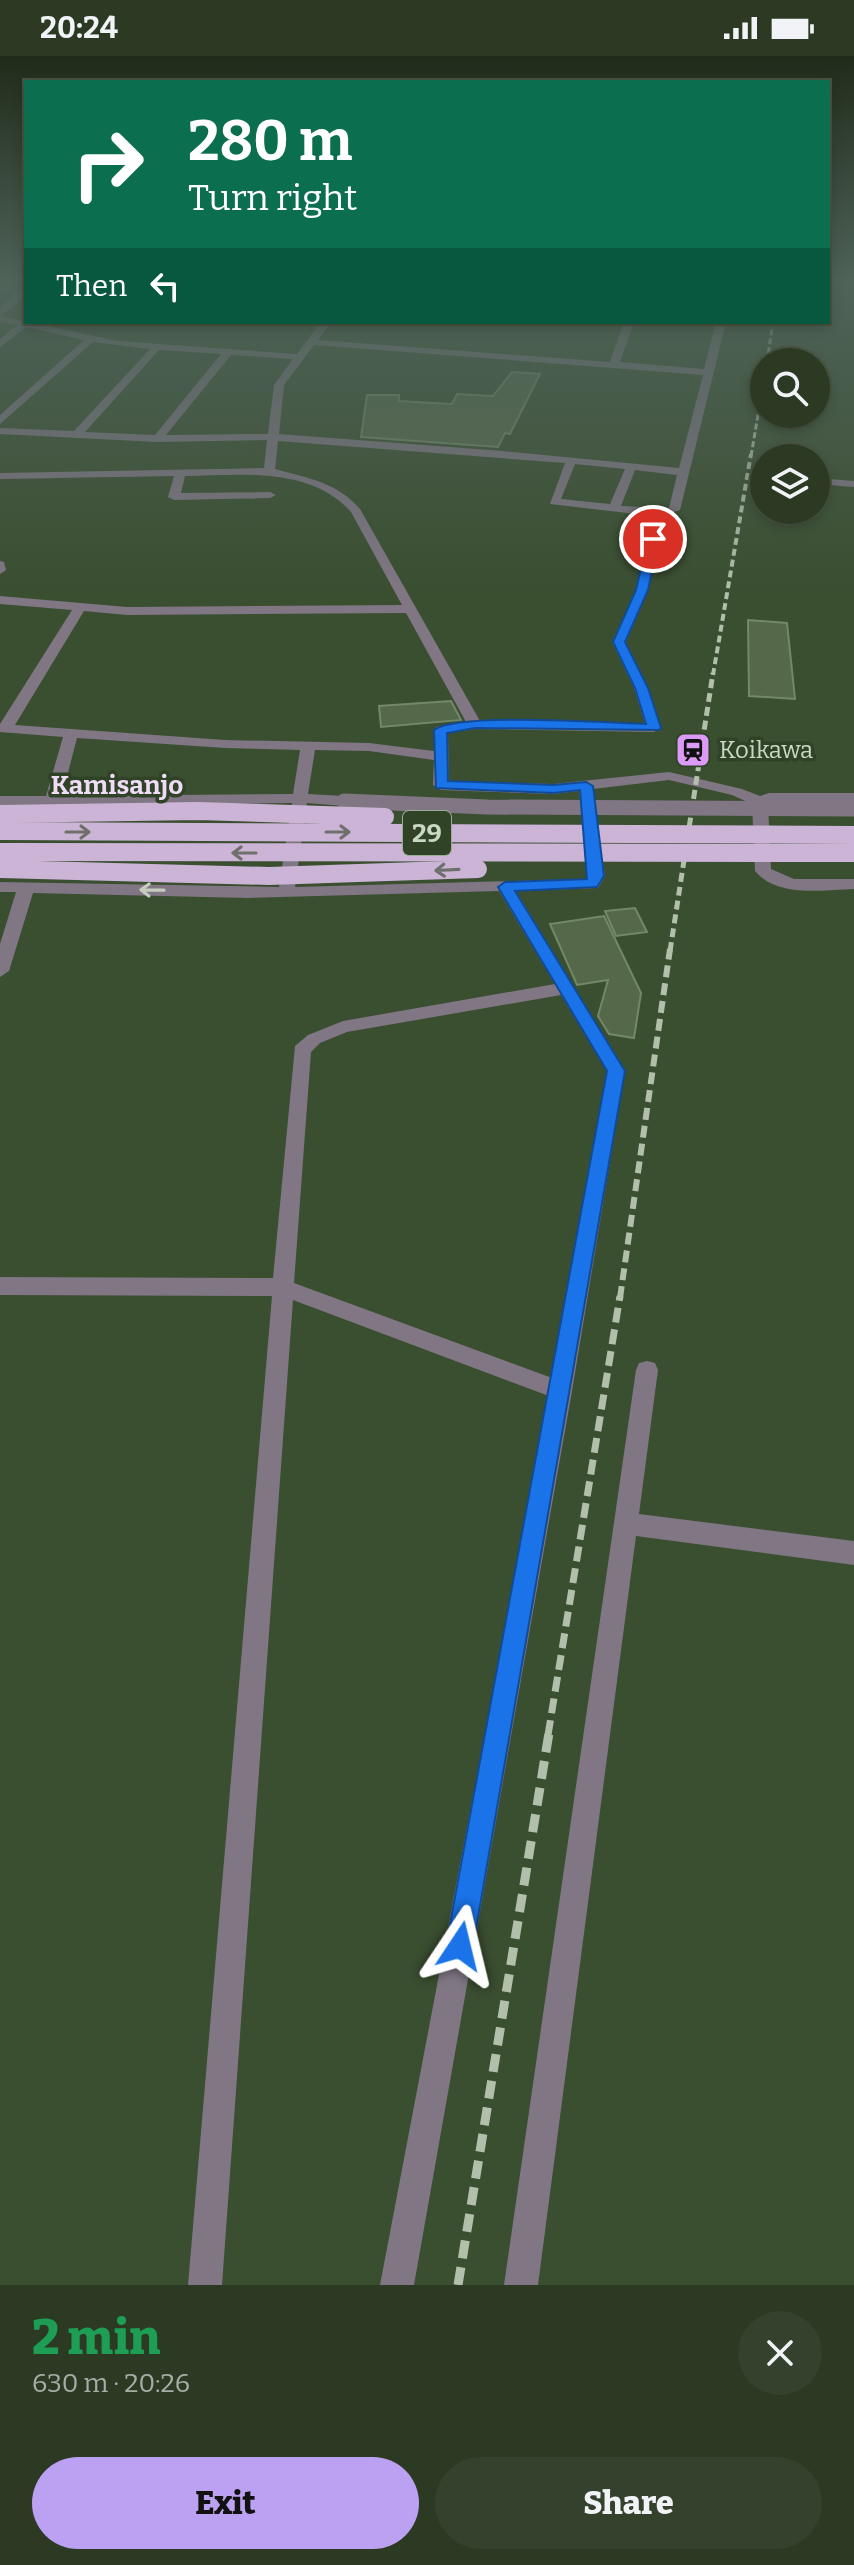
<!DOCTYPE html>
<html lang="en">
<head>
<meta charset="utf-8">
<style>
  :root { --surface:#2c3a24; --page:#34412c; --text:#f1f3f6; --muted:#a6ada6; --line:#485441; --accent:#bca0f2 }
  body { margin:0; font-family:Bitter,serif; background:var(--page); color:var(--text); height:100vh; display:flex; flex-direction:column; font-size:30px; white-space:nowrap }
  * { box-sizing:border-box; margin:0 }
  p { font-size:26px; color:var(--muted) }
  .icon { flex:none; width:44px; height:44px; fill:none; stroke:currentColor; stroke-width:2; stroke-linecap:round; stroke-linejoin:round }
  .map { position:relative; height:2229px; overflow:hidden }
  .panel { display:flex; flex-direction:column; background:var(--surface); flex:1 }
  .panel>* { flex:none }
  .guide { position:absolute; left:24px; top:24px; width:806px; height:244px; border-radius:0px; box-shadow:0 4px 12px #0003,0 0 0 2px var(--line); background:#0b6e4f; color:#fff; overflow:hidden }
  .buttons { position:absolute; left:750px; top:292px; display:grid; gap:16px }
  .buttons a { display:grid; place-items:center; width:80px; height:80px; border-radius:50%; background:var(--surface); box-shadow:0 4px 12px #0003,0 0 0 2px var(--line); font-size:40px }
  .pin { position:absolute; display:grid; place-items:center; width:68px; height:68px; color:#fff; margin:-34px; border:4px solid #fff; border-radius:50%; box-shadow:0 2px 8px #0007 }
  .me { position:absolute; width:88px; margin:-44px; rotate:10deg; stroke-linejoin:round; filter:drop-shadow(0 0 6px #0008) }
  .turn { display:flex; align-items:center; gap:28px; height:168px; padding:0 32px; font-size:36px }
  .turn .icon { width:104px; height:104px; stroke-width:2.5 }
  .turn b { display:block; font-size:56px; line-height:68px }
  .then { display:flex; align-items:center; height:76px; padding:0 32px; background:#0003; gap:16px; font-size:30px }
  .round { display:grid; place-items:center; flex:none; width:84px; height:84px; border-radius:42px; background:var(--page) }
  .summary { display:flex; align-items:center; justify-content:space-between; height:136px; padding:0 32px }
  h1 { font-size:48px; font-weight:800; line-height:60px; color:#1e9e55 }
  .cta { display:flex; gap:16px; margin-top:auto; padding:16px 32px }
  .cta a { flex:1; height:92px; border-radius:48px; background:var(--accent); color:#111; font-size:32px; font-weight:800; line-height:92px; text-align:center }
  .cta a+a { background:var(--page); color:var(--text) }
  .status { display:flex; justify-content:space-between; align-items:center; height:56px; padding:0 40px; background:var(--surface); direction:ltr }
  .status svg { height:22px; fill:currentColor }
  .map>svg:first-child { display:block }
  .building { fill:#55694a; stroke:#728868; stroke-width:2 }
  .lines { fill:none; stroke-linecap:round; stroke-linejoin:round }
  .minor { fill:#807684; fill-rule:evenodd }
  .rail-far5 { stroke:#b2bfab; stroke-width:3; stroke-dasharray:6 3; stroke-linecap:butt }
  .rail-far4 { stroke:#b2bfab; stroke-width:4; stroke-dasharray:7 4; stroke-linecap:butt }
  .rail-far3 { stroke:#b2bfab; stroke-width:5; stroke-dasharray:9 5; stroke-linecap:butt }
  .rail-far2 { stroke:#b2bfab; stroke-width:6; stroke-dasharray:12 6; stroke-linecap:butt }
  .rail-far1 { stroke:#b2bfab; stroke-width:7; stroke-dasharray:15 7; stroke-linecap:butt }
  .rail { stroke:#b2bfab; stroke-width:9; stroke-dasharray:18 9; stroke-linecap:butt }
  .minor-bridge { stroke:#807684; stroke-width:15 }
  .highway-bridge { stroke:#cbb4d6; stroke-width:18 }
  .oneway { stroke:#6e706c }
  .oneway2 { stroke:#c4cdbe }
  .route { fill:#1a73e8; stroke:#114b97; stroke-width:2 }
  .labels { text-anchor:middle; stroke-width:7; stroke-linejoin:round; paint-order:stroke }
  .far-poi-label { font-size:24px; fill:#cbd7c5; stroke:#304326; text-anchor:start }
  .far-quarter-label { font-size:26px; font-weight:bold; fill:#efddf7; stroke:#304326 }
  .shield { fill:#304326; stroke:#9cab95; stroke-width:2 }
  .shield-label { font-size:26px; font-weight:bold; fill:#cbd7c5 }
</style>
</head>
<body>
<div class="status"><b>20:24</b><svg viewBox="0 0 49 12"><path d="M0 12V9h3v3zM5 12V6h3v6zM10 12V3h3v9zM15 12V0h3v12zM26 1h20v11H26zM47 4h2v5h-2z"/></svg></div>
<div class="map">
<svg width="854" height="2229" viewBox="0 0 854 2229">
  <rect width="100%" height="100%" fill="#3a4e30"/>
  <g class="building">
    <polygon points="512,316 540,318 510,378 505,377 498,391 361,381 367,339 399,339 399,345 452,348 457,338 493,340"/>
    <polygon points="748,564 787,567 795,643 749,640"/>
    <polygon points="451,645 461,664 381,671 379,650"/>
    <polygon points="635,852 647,876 616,880 605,855"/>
    <polygon points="604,860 641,937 634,982 609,978 598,960 608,924 577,929 550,868"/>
  </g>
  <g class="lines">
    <g class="minor">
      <path d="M7,225h9l-7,8 17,1v6l-25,20 116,25 180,13 24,-32h10l-13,18 292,22 14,-40h10l-14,40 84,7 12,-47h10l-46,188 -16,5 -16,75 -22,52 22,46 13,40 -7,4 -179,-3 -27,4 1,48 104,3 116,-12 73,17 18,7 9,-3h85v10l-86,1 3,65 23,10h60v10c-32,1 -76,9 -99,-18l-3,-67 -20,-9 -63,-15 -76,9 12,87 -7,12 -82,3 109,180 -53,320 -158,894h-34l169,-889 -256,-96 -71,985h-34l84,-989 -272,-1v-18l273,1 22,-232 13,-11 35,-14 212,-37 -56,-93 -251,7 -215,-5 -24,78 -9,6v-33l16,-52h-16v-10l279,5 13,-84 -292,3v-10h46l17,-59 -63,-5v-8l72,-114 -72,-6v-8l127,11 275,-2 -51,-93c-40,-46 -111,-37 -166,-36l-4,17 89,-1 6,3 -6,3 -96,2 -6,-3 6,-21 -174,3v-6l264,-5 3,-28 -110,2 -157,-8v-6l74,3 76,-82 -57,-7 -93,82v-9l84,-75 -58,-13 -26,20v-8l17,-14 -17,-3v-13l14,-15 -14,-1v-5zM314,289l389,30 -24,93 -176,-17 -224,-17 5,-49zM159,294l62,4 -66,81 -70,-3zM231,299l62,4 -19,26 -6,49 -102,1zM278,385l287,22 -15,41 103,12 -17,74 -24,52 22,46 11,36 -165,-3 -120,-212c-23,-27 -53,-31 -85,-40zM575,408l50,5 -15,35 -49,-5zM635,414l42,5 -8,33 -48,-2zM84,555l43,4 279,-2 60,109 -30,5 -2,24 -65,-8 -144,-3 -210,-15zM77,682l148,10 75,2 -7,44 -231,2zM315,694l54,1 65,9 -1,25 8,5 112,4 26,-3 10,85 -2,3 -292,8 12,-84 37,3 8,-5 -8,-5 -36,-2zM561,939l46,76 -55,307 -258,-95 17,-231 9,-9 27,-11z"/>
      <polygon points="816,422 854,425 854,431 816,428"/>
      <polygon points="0,505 4,506 6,514 0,518"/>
      <polygon points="647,1305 655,1307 658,1314 639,1458 854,1485 854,1509 636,1480 538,2229 504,2229 636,1314 639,1307"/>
    </g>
    <g class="rail-far5">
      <polyline points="767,306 773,266"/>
      <polyline points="751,400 764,324"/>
    </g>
    <polyline class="rail-far4" points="713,619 751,398"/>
    <polyline class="rail-far3" points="670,895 713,617"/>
    <polyline class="rail-far2" points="620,1242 670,893"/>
    <polyline class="rail-far1" points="548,1679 620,1240"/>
    <polyline class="rail" points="458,2229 549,1677"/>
    <polyline class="minor-bridge" points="344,745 487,751 854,753"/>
    <g class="highway-bridge">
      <polyline points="0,758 198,755 385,761"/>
      <polyline points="0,775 854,779"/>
      <polyline points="0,796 854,797"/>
      <polyline points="0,813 269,820 478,813"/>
    </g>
  </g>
  <defs><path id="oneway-shaft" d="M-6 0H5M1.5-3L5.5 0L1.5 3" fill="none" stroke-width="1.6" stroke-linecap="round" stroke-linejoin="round" transform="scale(2)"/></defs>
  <g class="oneway">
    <use href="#oneway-shaft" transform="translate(78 776)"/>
    <use href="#oneway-shaft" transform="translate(338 776)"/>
    <use href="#oneway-shaft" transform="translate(244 797) rotate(-180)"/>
    <use href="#oneway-shaft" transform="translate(447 814) rotate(177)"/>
  </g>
  <use class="oneway2" href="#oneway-shaft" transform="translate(152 834) rotate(-179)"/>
  <linearGradient id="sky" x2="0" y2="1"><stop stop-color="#202b1a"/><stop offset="0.42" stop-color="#4f6359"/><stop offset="1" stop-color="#4f6359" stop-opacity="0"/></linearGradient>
  <rect width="854" height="537" fill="url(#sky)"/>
  <path class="route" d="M653,479l6,4 -11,51 -23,52 23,46 13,40 -2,2 -184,-2 -28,5 1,48 105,4 33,-3 7,4 11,90 -7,11 -82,4 110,180 -152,875 -4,10 -9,4 -10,-4 -4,-10 161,-875 -109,-184 7,-5 82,-3 -7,-89 -27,3 -117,-5 -2,-58c25,-18 174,-7 212,-6l-11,-36 -22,-46 23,-52 12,-51z"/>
  <defs>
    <symbol id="station-square" viewBox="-11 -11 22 22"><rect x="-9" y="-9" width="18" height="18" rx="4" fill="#da9af6" stroke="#304326"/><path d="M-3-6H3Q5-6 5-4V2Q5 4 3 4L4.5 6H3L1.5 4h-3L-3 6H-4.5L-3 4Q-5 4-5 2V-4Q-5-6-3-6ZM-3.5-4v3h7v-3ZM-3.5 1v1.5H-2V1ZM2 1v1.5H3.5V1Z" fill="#111"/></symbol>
  </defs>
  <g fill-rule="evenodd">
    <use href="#station-square" x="673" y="674" width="40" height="40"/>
  </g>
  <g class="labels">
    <g class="far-poi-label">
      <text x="719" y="702">Koikawa</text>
    </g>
    <g class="far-quarter-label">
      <text x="117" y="738">Kamisanjo</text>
    </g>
    <rect class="shield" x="403" y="755" width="48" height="44" rx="6"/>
    <g class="shield-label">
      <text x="427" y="786">29</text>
    </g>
  </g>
</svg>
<div class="buttons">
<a><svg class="icon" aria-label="search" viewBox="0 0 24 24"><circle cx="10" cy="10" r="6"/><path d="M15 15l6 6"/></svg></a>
<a><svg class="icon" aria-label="layers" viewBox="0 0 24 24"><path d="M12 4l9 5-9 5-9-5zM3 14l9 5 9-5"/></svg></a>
</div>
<div class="pin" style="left:653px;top:483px;background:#d93025"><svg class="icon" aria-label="arrive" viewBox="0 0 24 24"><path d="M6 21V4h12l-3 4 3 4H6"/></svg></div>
<svg class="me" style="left:460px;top:1890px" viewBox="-20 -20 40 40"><path d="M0-17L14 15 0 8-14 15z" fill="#1a73e8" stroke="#fff" stroke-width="4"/></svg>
<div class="guide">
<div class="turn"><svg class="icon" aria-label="right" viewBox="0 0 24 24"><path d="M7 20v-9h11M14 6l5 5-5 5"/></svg><div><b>280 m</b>Turn right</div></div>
<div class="then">Then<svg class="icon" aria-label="left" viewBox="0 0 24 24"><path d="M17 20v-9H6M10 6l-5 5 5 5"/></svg></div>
</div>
</div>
<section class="panel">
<div class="summary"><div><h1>2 min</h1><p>630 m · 20:26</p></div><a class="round"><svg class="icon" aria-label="close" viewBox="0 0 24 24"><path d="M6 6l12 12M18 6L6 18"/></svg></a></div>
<div class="cta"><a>Exit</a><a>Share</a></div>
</section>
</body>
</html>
